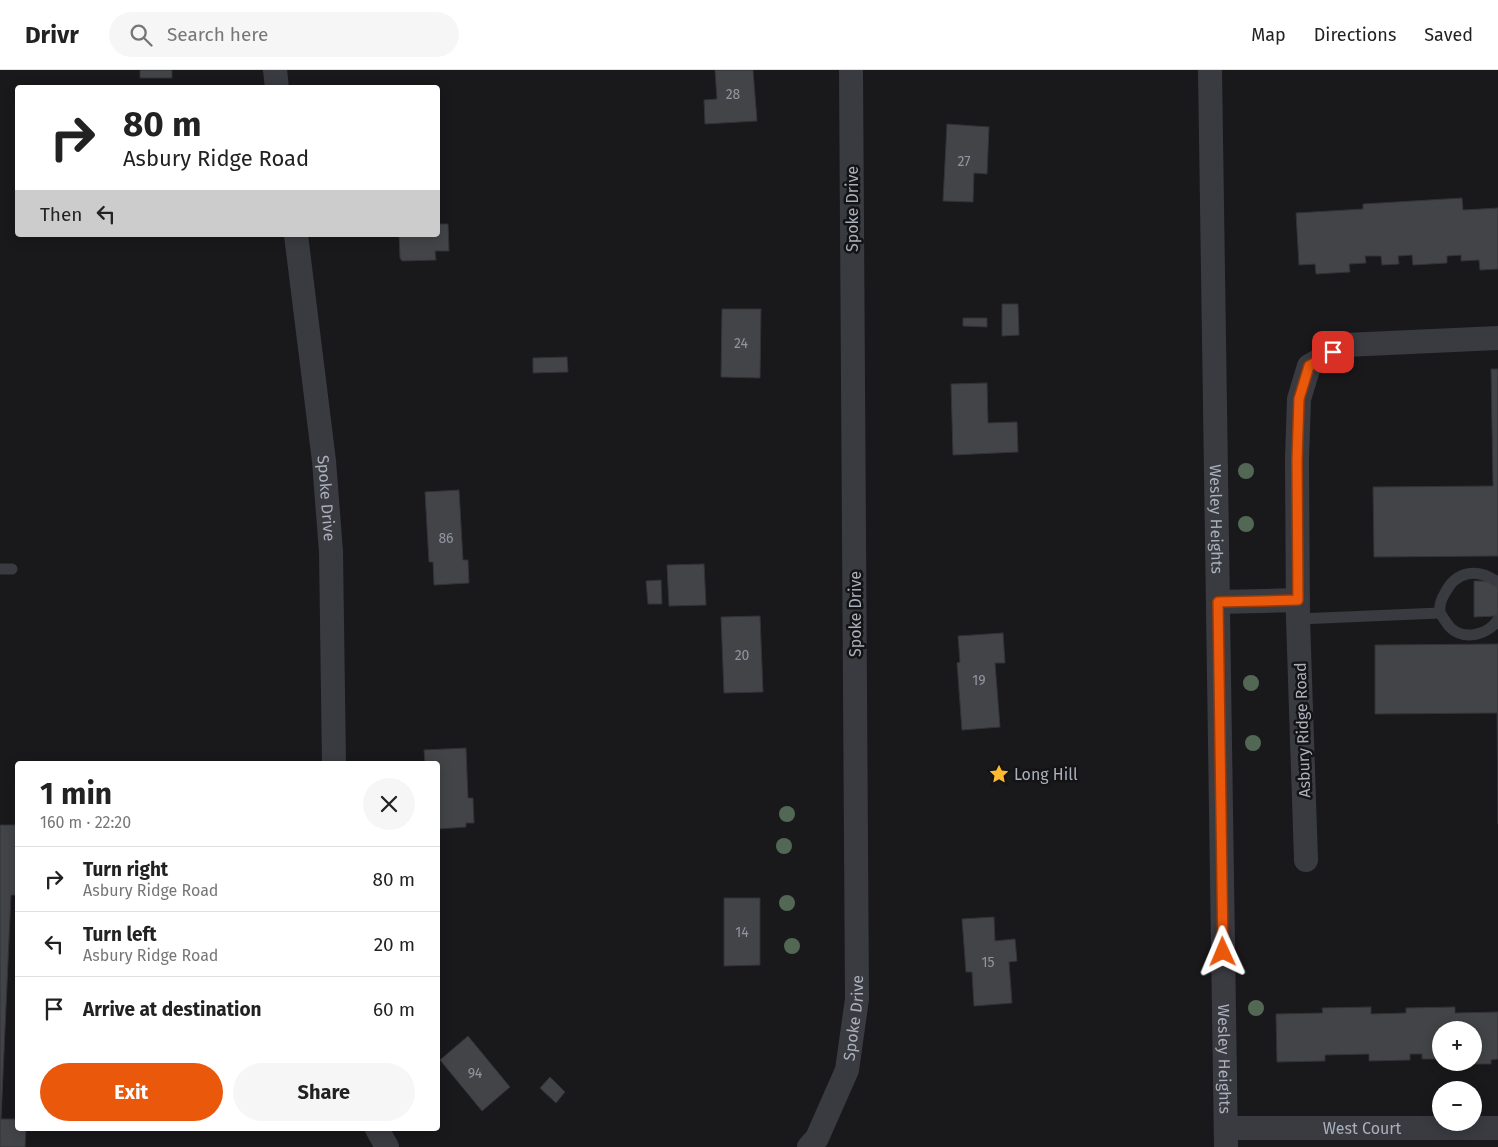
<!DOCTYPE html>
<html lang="en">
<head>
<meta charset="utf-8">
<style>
  :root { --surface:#fff; --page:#f6f6f6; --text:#222; --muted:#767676; --line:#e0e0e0; --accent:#ea580c }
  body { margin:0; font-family:"Fira Sans",sans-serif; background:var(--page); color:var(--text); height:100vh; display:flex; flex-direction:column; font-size:19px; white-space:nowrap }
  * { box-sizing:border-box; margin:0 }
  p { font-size:16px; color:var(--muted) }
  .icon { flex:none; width:28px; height:28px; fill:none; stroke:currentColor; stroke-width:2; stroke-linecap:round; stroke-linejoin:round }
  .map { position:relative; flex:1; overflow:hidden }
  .sheet { position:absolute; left:15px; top:691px; width:425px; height:370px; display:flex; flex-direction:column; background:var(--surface); border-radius:5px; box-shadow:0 2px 12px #0003 }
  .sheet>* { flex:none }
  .guide { position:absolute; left:15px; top:15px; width:425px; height:152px; border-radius:5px; box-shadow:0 2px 12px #0003; background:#fff; color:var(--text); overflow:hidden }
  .buttons { position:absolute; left:1432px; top:951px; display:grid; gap:10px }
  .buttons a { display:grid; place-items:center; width:50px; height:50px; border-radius:50%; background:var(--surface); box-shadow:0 2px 12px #0003; font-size:25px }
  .pin { position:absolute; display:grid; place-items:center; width:42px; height:42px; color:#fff; margin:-21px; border-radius:10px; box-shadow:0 2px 8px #0006 }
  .me { position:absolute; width:55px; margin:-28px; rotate:359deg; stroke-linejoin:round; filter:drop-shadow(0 0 4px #0008) }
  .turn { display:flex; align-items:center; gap:18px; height:105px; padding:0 25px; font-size:22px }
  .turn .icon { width:65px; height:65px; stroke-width:2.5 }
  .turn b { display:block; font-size:35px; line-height:42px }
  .then { display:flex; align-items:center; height:48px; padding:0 25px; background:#0003; gap:10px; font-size:19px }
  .round { display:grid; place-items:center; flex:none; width:52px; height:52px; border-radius:26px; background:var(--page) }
  .summary { display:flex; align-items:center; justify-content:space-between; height:85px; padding:0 25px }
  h1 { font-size:30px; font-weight:700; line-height:38px }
  .action { display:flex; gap:10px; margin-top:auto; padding:10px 25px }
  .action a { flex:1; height:58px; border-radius:30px; background:var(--accent); color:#fff; font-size:20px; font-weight:700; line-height:58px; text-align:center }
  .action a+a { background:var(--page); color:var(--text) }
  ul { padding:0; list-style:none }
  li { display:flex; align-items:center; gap:15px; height:65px; padding:0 25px; border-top:1px solid var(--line) }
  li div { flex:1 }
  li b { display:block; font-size:19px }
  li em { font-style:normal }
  header { display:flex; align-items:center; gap:30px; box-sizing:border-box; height:70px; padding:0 25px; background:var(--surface); border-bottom:1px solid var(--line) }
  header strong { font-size:24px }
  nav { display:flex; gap:28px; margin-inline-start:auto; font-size:18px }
  .search { width:350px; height:45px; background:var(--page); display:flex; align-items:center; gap:12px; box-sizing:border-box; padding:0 18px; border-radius:28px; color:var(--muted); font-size:19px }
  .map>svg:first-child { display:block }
  .building { fill:#434448; stroke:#333337 }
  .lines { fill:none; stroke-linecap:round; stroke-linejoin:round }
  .service { stroke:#393b41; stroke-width:11 }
  .minor { stroke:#393b41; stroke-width:24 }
  .tree { fill:#526854 }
  .route-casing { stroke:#983908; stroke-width:12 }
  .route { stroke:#ea580c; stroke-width:9 }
  .labels { text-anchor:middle; stroke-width:5; stroke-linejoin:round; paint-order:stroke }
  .number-label { font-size:14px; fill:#90959f }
  .street-label { font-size:16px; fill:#aab0bc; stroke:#141416 }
  .poi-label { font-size:16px; fill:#aab0bc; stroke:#141416; text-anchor:start }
</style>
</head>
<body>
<header>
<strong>Drivr</strong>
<div class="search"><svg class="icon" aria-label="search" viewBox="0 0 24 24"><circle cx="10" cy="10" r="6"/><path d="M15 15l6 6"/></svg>Search here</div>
<nav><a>Map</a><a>Directions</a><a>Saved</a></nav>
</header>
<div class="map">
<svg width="1498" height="1077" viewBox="0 0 1498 1077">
  <rect width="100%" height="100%" fill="#19191b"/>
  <g class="building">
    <rect x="140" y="0" width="32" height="8"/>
    <polygon points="715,0 753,0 757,51 705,54 704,30 717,29"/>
    <polygon points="947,54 989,57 987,104 974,103 973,132 943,131"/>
    <polygon points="1462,128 1463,140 1498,138 1498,199 1480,200 1479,190 1461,191 1461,185 1447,186 1447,193 1413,195 1412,185 1398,186 1399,194 1382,195 1381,186 1365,186 1366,193 1349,194 1350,202 1316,204 1315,194 1299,195 1296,143 1363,139 1363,134"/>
    <polygon points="438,154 448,154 449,181 435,181 436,190 402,191 400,188 399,165 438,165"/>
    <polygon points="1002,234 1018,234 1019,265 1002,266"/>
    <polygon points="722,239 761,239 760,308 721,307"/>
    <polygon points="963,248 987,248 987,257 963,256"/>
    <polygon points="567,287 568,302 533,303 533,288"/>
    <polygon points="1491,299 1498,299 1498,486 1374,487 1373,417 1493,416"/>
    <polygon points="987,313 988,353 1017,352 1018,382 953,385 951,314"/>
    <polygon points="459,420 463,490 468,490 469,513 434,515 433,492 429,492 425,422"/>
    <polygon points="704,494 706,535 669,536 667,495"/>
    <polygon points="661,510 662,534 648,534 646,511"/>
    <polygon points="1474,511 1498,511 1498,546 1474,547"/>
    <polygon points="760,546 763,622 724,623 721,547"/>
    <polygon points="1003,563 1005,593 995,593 1000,657 962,660 957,593 960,592 958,566"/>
    <polygon points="1498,574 1498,754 1497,643 1375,644 1375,575"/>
    <polygon points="466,678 468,728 473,728 474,753 466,753 466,757 438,759 438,694 425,694 424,680"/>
    <polygon points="0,755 18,755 18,825 11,825 1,1049 18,1049 18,1059 26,1059 25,1077 0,1077"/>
    <polygon points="724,828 760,828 760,895 724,896"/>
    <polygon points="994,847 995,871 1015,869 1017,891 1009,892 1012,933 974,936 972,902 966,902 962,849"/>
    <polygon points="1371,937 1371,944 1406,943 1406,938 1455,937 1455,943 1498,942 1498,989 1491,990 1491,994 1470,994 1470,992 1474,992 1474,960 1441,960 1441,989 1422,989 1422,984 1410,984 1410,990 1369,991 1369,984 1325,985 1325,991 1277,992 1276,944 1323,943 1322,938"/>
    <polygon points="468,966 510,1017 482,1041 440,990"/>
    <polygon points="550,1007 565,1022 556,1033 540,1018"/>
  </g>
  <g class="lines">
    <g class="service">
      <polyline points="0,499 12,499"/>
      <path d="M1496,511c-19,-13 -40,-10 -51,12 -3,5 -6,13 -5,19 1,3 4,7 6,10 12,20 40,15 52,-2"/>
      <polyline points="1298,549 1440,543"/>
    </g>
    <g class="minor">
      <polyline points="275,0 277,18"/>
      <path id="s1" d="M1210,0l16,1077"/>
      <path id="s2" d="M296,165l28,226 7,91 3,212"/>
      <polyline points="1218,532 1298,530"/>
      <polyline points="1306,790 1298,549 1297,390 1299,329 1309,296 1345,275 1498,268"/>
      <path id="s3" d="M1226,1058h272"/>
      <polyline points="377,1059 387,1077"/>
      <path id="s4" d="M809,1077l8,-9 30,-68 10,-71 -6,-929"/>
    </g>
  </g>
  <g class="tree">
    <circle cx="1246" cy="401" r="8"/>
    <circle cx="1246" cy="454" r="8"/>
    <circle cx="1251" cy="613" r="8"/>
    <circle cx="1253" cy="673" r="8"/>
    <circle cx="787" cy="744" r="8"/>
    <circle cx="784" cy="776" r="8"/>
    <circle cx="787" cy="833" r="8"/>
    <circle cx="792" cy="876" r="8"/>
    <circle cx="1256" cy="938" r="8"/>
  </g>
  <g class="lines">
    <defs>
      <polyline id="route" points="1223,882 1218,532 1298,530 1297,390 1299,329 1309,296 1333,282"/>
    </defs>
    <use href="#route" class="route-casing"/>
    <use href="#route" class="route"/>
  </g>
  <defs>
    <symbol id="sight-bare" viewBox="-9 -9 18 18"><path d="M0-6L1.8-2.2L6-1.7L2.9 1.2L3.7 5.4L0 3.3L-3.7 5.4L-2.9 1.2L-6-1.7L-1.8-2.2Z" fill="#feb92e" stroke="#141416" stroke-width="2.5" paint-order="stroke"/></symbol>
  </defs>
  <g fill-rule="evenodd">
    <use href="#sight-bare" x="985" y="690" width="28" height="28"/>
  </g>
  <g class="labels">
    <g class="number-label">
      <text x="733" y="29">28</text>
      <text x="964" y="96">27</text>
      <text x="741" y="278">24</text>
      <text x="446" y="473">86</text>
      <text x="742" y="590">20</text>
      <text x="979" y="615">19</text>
      <text x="742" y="867">14</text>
      <text x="988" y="897">15</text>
      <text x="475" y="1008">94</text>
    </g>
    <g class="street-label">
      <text transform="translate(852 139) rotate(-90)" y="6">Spoke Drive</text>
      <text dy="6" stroke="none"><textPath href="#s2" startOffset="265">Spoke Drive</textPath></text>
      <text dy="6" stroke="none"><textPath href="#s1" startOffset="449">Wesley Heights</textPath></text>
      <text transform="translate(855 544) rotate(-90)" y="6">Spoke Drive</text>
      <text transform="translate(1302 660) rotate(-92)" y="6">Asbury Ridge Road</text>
      <text dy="6" stroke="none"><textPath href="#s4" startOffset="139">Spoke Drive</textPath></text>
      <text dy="6" stroke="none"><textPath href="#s1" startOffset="989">Wesley Heights</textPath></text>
      <text dy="6" stroke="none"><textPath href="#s3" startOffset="136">West Court</textPath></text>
    </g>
    <g class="poi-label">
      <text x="1014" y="710">Long Hill</text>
    </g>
  </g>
</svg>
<div class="buttons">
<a>+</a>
<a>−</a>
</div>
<div class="pin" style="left:1333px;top:282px;background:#d93025"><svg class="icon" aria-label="arrive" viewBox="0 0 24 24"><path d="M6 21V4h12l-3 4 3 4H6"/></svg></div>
<svg class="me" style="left:1223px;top:882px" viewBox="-20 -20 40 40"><path d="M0-17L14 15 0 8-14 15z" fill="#ea580c" stroke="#fff" stroke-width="4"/></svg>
<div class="guide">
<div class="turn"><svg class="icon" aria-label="right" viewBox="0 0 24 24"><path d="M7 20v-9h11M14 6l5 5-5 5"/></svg><div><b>80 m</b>Asbury Ridge Road</div></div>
<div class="then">Then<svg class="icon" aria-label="left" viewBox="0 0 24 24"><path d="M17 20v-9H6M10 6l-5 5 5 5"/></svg></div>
</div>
<section class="sheet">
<div class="summary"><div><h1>1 min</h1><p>160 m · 22:20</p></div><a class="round"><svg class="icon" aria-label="close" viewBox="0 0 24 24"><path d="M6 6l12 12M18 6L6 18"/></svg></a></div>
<ul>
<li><svg class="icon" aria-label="right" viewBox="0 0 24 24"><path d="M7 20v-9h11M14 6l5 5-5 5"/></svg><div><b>Turn right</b><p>Asbury Ridge Road</p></div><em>80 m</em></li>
<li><svg class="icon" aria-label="left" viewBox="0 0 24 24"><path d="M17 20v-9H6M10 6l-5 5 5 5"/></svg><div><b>Turn left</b><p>Asbury Ridge Road</p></div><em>20 m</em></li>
<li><svg class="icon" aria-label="arrive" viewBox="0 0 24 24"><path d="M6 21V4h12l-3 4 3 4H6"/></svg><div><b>Arrive at destination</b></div><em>60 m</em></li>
</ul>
<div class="action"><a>Exit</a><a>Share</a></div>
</section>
</div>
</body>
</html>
